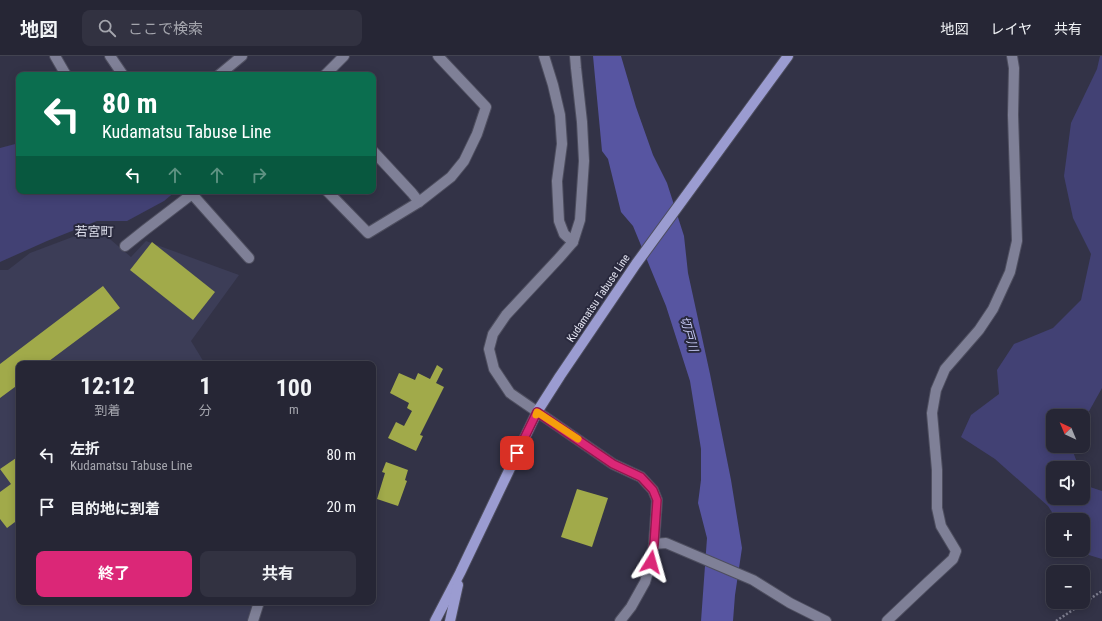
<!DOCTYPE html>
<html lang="ja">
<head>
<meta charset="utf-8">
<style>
  :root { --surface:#262635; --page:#323241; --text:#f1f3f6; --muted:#a4a5ad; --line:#424350; --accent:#db2777 }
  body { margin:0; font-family:"Roboto Condensed","Noto Sans JP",sans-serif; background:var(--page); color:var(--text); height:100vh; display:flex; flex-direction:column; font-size:15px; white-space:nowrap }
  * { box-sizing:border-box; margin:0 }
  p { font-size:13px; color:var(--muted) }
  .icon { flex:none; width:22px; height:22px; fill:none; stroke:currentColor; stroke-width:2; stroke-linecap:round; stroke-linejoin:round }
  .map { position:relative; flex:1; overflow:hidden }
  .panel { position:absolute; left:16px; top:305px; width:360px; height:244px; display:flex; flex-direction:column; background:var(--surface); border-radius:8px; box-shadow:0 2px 10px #0003,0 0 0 1px var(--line) }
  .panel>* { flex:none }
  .guide { position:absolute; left:16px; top:16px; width:360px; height:122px; border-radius:8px; box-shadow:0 2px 10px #0003,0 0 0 1px var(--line); background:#0b6e4f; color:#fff; overflow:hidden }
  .needle { width:26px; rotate:316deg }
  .fabs { position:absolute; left:1046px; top:353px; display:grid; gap:8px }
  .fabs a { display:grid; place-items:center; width:44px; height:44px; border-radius:8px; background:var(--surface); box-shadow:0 2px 10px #0003,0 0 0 1px var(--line); font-size:20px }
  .pin { position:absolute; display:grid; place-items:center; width:34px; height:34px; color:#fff; margin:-17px; border-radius:8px; box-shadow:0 2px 6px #0006 }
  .me { position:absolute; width:44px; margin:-22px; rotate:8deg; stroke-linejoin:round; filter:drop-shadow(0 0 3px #0008) }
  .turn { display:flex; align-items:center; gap:14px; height:84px; padding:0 20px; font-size:18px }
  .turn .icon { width:52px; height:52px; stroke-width:2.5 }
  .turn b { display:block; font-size:28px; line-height:34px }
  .lanes { display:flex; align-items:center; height:38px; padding:0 20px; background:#0003; justify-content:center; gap:20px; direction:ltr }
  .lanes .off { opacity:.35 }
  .eta { display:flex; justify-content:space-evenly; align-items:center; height:68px; text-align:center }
  .eta b { font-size:24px; font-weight:700; line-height:28px }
  .cta { display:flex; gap:8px; margin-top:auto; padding:8px 20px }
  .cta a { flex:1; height:46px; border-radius:8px; background:var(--accent); color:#fff; font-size:16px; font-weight:700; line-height:46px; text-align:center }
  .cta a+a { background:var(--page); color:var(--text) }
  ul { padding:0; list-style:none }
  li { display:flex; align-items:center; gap:12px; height:52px; padding:0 20px }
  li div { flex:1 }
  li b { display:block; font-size:15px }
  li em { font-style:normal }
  header { display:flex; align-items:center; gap:24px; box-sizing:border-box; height:56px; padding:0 20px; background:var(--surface); border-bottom:1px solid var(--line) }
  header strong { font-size:19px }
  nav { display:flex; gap:22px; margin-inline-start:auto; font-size:14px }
  .search { width:280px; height:36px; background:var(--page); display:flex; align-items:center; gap:10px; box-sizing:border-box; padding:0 14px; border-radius:8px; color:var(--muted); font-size:15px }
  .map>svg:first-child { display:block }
  .built { fill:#3c3d57 }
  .green { fill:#424174 }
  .water { fill:#5755a1 }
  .building { fill:#a1aa4a }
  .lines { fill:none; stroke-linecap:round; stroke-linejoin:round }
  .minor-casing { stroke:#4e4e5f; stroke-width:12 }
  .major-casing { stroke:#4e4e5f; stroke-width:12 }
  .path { stroke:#7f7f90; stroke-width:2.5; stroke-dasharray:2 2; stroke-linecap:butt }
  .minor { stroke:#7f8097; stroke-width:10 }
  .major { stroke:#9b9cd1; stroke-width:10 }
  .route-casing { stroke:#8e194d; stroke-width:10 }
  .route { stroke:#db2777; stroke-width:7 }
  .slow { stroke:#f59e0b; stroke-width:7 }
  .labels { text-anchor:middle; stroke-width:4; stroke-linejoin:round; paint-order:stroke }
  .street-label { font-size:11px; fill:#e0e1ee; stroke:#29293d }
  .water-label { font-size:12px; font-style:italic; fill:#c4c7f2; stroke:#29293d }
  .quarter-label { font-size:13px; fill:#e0e1ee; stroke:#29293d }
</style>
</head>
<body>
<header>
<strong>地図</strong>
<div class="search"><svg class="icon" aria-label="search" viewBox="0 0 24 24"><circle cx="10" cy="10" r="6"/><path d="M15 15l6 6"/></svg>ここで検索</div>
<nav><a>地図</a><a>レイヤ</a><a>共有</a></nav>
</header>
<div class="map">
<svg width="1102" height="565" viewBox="0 0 1102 565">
  <rect width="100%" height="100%" fill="#333347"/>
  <polygon class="built" points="91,174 111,184 131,201 146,185 239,219 191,285 205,308 19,308 19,546 253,546 250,561 248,565 0,565 0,214 8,214 30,197"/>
  <g class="green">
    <polygon points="1100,0 1102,0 1102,332 1083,366 1083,360 1053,360 1053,390 1071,390 1079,412 1053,412 1053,442 1083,442 1083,421 1087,430 1102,435 1102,503 1079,496 1078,494 1083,494 1083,464 1057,464 1048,450 995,403 961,381 971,359 999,338 997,314 1014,288 1053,272 1081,244 1091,198 1073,162 1064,120 1071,67 1097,13"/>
    <polygon points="19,87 19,135 176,135 164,145 127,165 97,165 47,185 0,206 0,92"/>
  </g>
  <polygon class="water" points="593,0 621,0 636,51 653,99 667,127 684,180 688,217 710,318 731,424 742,492 735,539 733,565 701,565 707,482 698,447 701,424 701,393 690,325 666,250 633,170 621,156 608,103 602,95"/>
  <g class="building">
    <polygon points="152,186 215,236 193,264 130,214"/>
    <polygon points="103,230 120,252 45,308 19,308 19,328 0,342 0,308"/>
    <polygon points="437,309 443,313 436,327 444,331 420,379 423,380 416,395 388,382 396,366 404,370 412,355 407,352 409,347 390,337 399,317 415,324 418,317 430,323"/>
    <polygon points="19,400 19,463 7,472 0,463 0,436 11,428 0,413"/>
    <polygon points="386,406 408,414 405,424 407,425 398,450 377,443 385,417 382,416"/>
    <polygon points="577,433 608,442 592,491 561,481"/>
  </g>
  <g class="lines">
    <defs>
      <g id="minor">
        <polyline points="55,0 66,19"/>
        <polyline points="110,0 123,19"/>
        <polyline points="544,0 553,29 560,59 562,88 557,125 559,165 564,178 573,186"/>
        <polyline points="575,0 576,12 582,66 584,105 580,164 573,186 560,201 506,259 493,278 489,293 494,313 510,337 613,408 641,421 653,434 657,444 654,488 651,506 645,526 631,551 620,565"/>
        <polyline points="219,19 242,0"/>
        <polyline points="325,19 344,0"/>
        <polyline points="373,95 412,137 419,146"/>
        <polyline points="327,135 368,177 419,146 451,121 464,105 477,78 486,51 438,0"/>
        <polyline points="192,138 249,202"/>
        <polyline points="125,190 145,174 196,135"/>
        <polyline points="654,488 666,487 753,524 790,547 826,565"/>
        <polyline points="253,565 259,546"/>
        <polyline points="887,565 926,528 953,503 956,495 941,470 937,452 937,414 932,357 936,334 945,313 979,274 993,253 1010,216 1017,185 1013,59 1014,12 1012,0"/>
      </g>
      <g id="major">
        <polyline points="435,565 460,517 537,356 560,320 636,208 788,0"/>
        <polyline points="450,565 458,529"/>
      </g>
    </defs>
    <use href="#minor" class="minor-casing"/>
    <use href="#major" class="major-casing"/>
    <polyline class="path" points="1056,565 1102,535"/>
    <use href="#minor" class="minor"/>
    <use href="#major" class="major"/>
  </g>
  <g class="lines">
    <defs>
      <polyline id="route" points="517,397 537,356 613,408 641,421 653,434 657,444 654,488 651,506"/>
    </defs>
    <use href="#route" class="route-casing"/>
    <use href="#route" class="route"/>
    <polyline class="slow" points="536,359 537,356 578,383"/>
  </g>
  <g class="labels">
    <g class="street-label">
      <text transform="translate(598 242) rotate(-56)" y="4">Kudamatsu Tabuse Line</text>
    </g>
    <g class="water-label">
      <text transform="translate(689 278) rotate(74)" y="4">切戸川</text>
    </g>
    <g class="quarter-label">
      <text x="94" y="180">若宮町</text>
    </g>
  </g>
</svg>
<div class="fabs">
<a><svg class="needle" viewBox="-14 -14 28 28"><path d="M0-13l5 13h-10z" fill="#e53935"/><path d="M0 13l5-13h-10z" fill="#a4a5ad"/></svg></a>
<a><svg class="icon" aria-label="sound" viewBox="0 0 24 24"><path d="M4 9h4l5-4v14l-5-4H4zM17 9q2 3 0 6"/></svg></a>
<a>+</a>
<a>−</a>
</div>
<div class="pin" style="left:517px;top:397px;background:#d93025"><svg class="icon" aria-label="arrive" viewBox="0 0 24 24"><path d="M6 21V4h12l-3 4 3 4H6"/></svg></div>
<svg class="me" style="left:651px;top:506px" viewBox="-20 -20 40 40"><path d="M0-17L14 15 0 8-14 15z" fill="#db2777" stroke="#fff" stroke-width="4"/></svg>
<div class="guide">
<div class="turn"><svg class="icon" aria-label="left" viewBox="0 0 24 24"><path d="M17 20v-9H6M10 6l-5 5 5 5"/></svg><div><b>80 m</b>Kudamatsu Tabuse Line</div></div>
<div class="lanes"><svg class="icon" aria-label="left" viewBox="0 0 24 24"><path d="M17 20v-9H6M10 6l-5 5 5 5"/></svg><svg class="icon off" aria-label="ahead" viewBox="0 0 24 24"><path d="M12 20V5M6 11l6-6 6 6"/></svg><svg class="icon off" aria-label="ahead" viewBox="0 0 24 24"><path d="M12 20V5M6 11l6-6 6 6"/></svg><svg class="icon off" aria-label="right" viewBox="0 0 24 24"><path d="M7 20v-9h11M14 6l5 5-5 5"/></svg></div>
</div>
<section class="panel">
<div class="eta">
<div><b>12:12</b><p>到着</p></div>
<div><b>1</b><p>分</p></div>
<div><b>100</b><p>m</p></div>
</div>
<ul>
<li><svg class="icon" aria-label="left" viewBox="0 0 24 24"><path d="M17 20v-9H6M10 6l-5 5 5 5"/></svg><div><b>左折</b><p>Kudamatsu Tabuse Line</p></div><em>80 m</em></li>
<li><svg class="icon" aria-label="arrive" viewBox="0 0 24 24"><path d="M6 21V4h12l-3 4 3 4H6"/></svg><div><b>目的地に到着</b></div><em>20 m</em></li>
</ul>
<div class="cta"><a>終了</a><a>共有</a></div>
</section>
</div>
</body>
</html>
